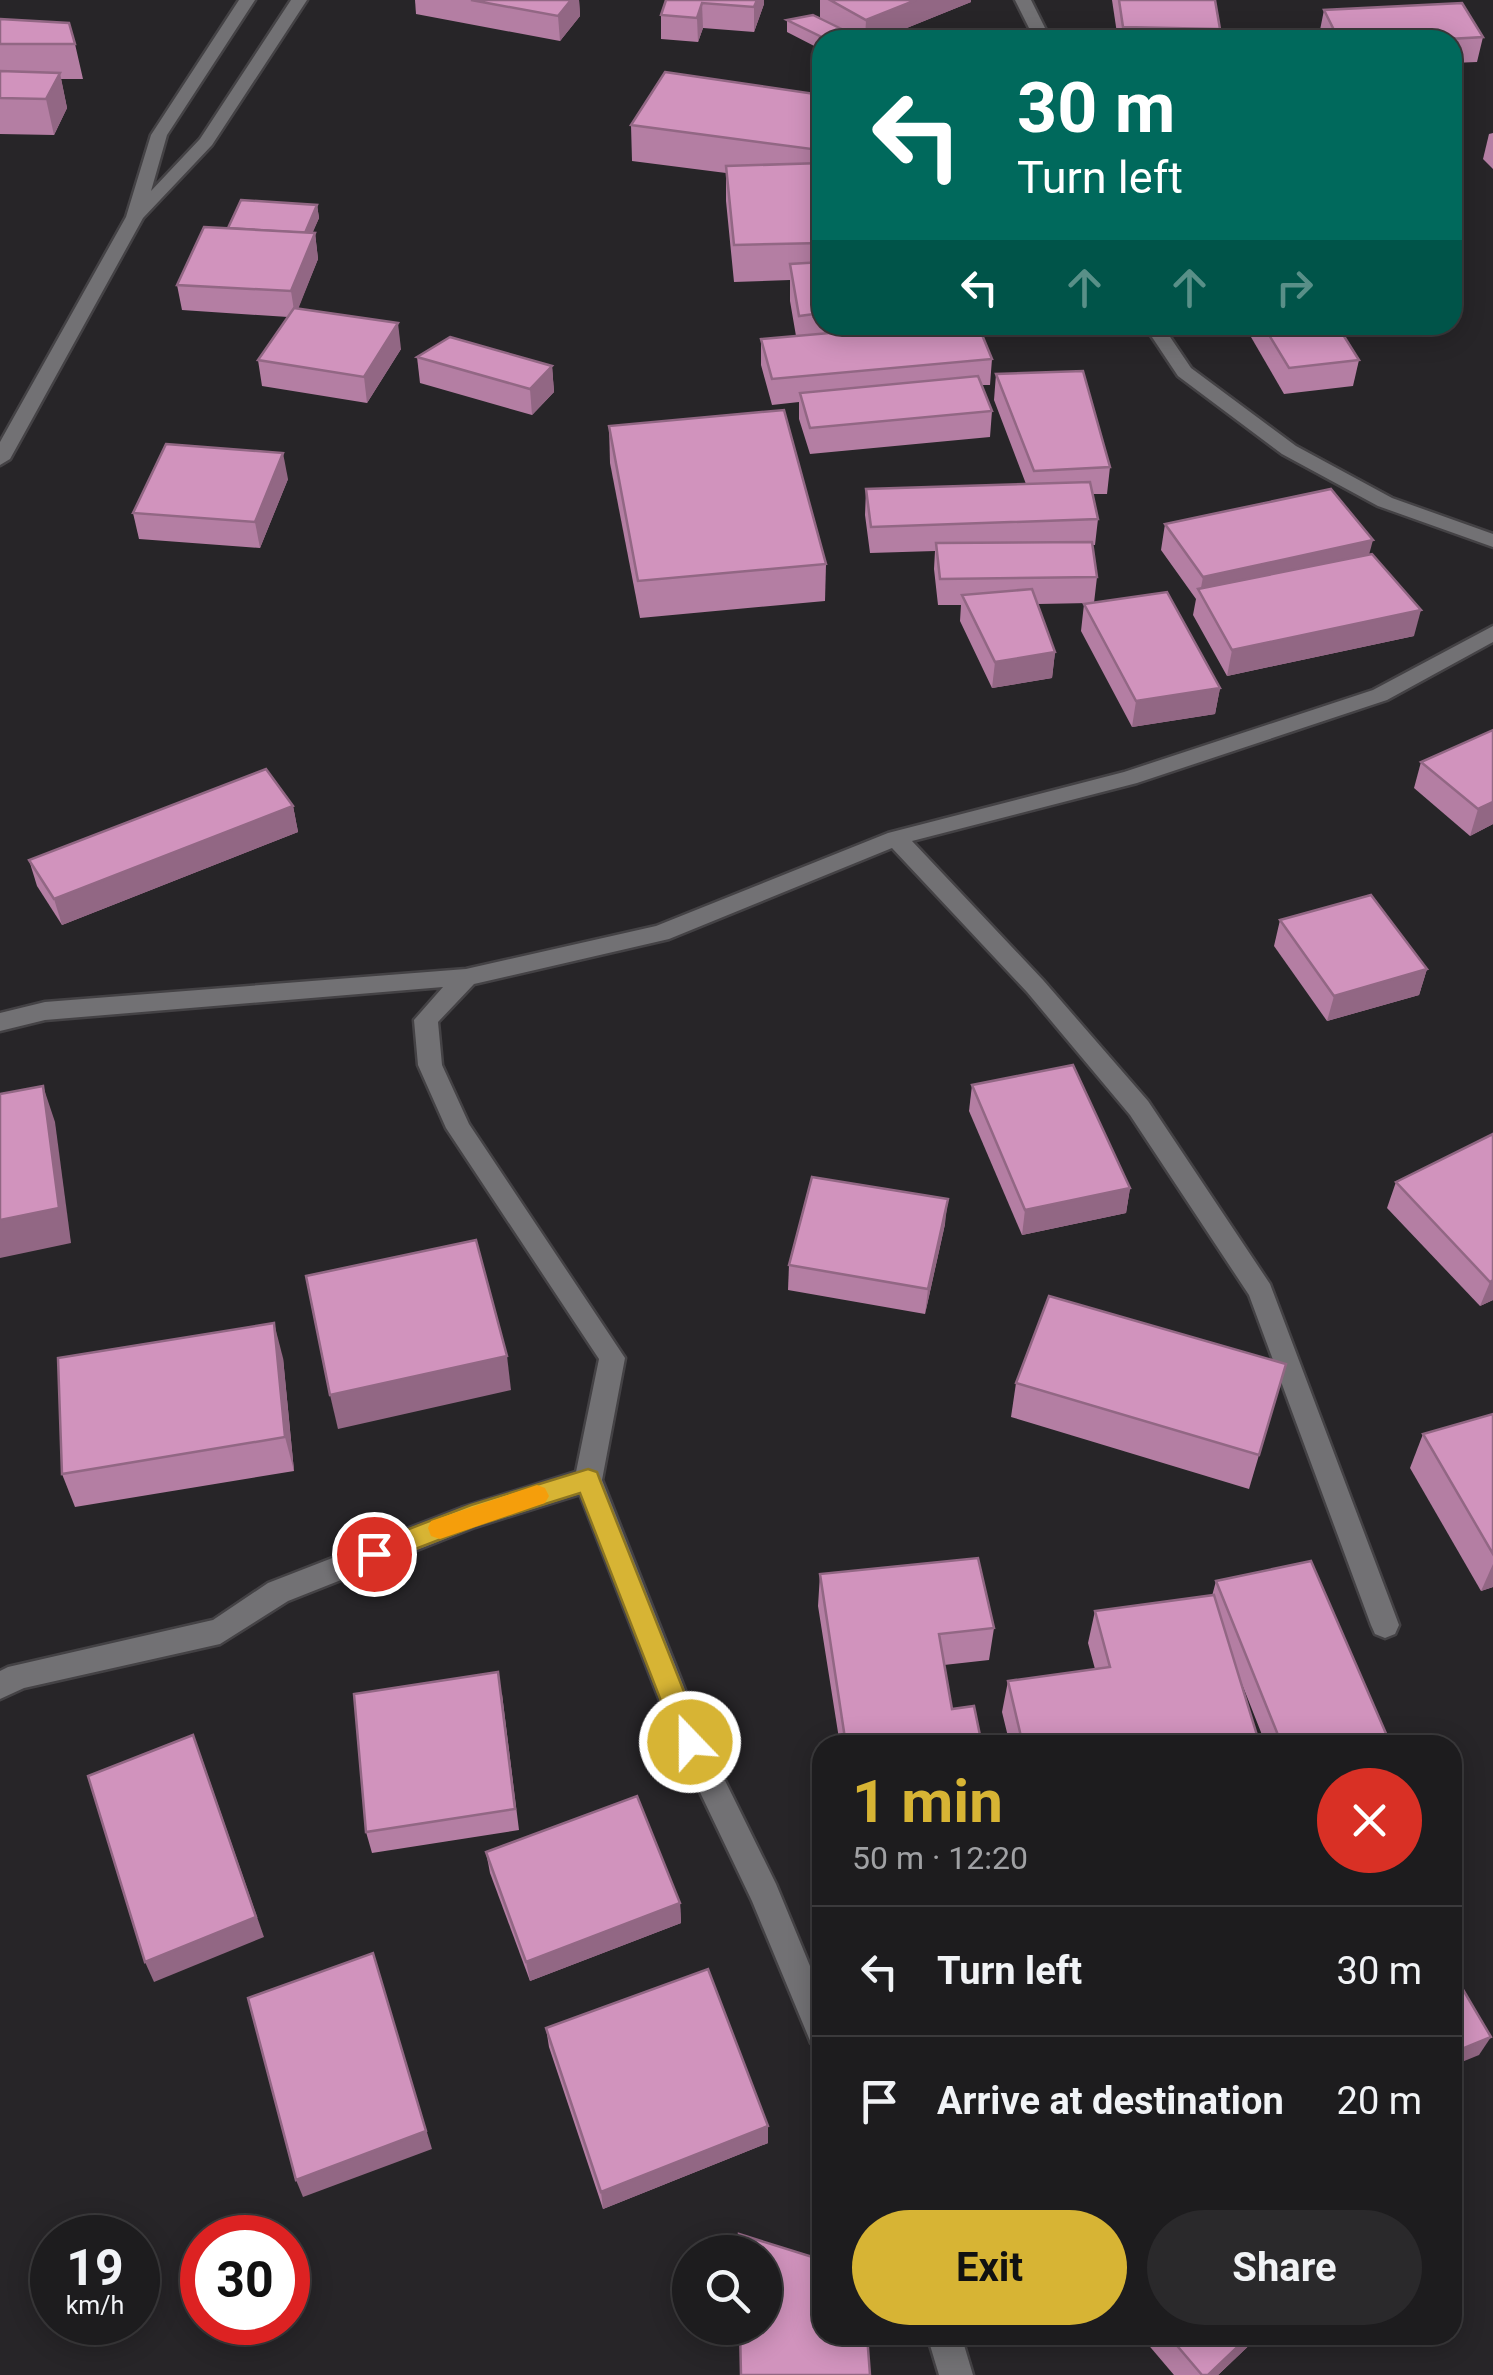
<!DOCTYPE html>
<html lang="en">
<head>
<meta charset="utf-8">
<style>
  :root { --surface:#1d1c1e; --page:#2a292b; --text:#f1f3f6; --muted:#a0a1a4; --line:#3b3a3c; --accent:#d7b434 }
  body { margin:0; font-family:Roboto,sans-serif; background:var(--page); color:var(--text); height:100vh; display:flex; flex-direction:column; font-size:38px; white-space:nowrap }
  * { box-sizing:border-box; margin:0 }
  p { font-size:32px; color:var(--muted) }
  .icon { flex:none; width:55px; height:55px; fill:none; stroke:currentColor; stroke-width:2; stroke-linecap:round; stroke-linejoin:round }
  .map { position:relative; flex:1; overflow:hidden }
  .drawer { position:absolute; left:812px; top:1735px; width:650px; height:610px; display:flex; flex-direction:column; background:var(--surface); border-radius:30px; box-shadow:0 5px 25px #0003,0 0 0 2px var(--line) }
  .drawer>* { flex:none }
  .guide { position:absolute; left:812px; top:30px; width:650px; height:305px; border-radius:30px; box-shadow:0 5px 25px #0003,0 0 0 2px var(--line); background:#00695c; color:#fff; overflow:hidden }
  .tools { position:absolute; left:672px; top:2235px; display:grid; gap:20px }
  .tools a { display:grid; place-items:center; width:110px; height:110px; border-radius:50%; background:var(--surface); box-shadow:0 5px 25px #0003,0 0 0 2px var(--line); font-size:50px }
  .speed { position:absolute; left:30px; top:2215px; display:flex; gap:20px; font-size:50px; font-weight:700; text-align:center }
  .speed>* { display:grid; place-content:center; width:130px; height:130px; border-radius:50%; background:var(--surface); box-shadow:0 5px 25px #0003,0 0 0 2px var(--line); line-height:1 }
  .speed small { font-size:25px; font-weight:400 }
  .speed .limit { border:15px solid #d22; background:#fff; color:#111 }
  .pin { position:absolute; display:grid; place-items:center; width:85px; height:85px; color:#fff; margin:-42px; border:5px solid #fff; border-radius:50%; box-shadow:0 2px 10px #0007 }
  .me { position:absolute; width:110px; margin:-55px; rotate:338deg; stroke-linejoin:round; filter:drop-shadow(0 0 8px #0008) }
  .turn { display:flex; align-items:center; gap:35px; height:210px; padding:0 40px; font-size:45px }
  .turn .icon { width:130px; height:130px; stroke-width:2.5 }
  .turn b { display:block; font-size:70px; line-height:85px }
  .lanes { display:flex; align-items:center; height:95px; padding:0 40px; background:#0003; justify-content:center; gap:50px; direction:ltr }
  .lanes .off { opacity:.35 }
  .round { display:grid; place-items:center; flex:none; width:105px; height:105px; border-radius:52px; background:var(--page) }
  .headline { display:flex; align-items:center; justify-content:space-between; height:170px; padding:0 40px }
  h1 { font-size:60px; font-weight:700; line-height:75px; color:var(--accent) }
  .button { display:flex; gap:20px; margin-top:auto; padding:20px 40px }
  .button a { flex:1; height:115px; border-radius:60px; background:var(--accent); color:#111; font-size:40px; font-weight:700; line-height:115px; text-align:center }
  .button a+a { background:var(--page); color:var(--text) }
  ul { padding:0; list-style:none }
  li { display:flex; align-items:center; gap:30px; height:130px; padding:0 40px; border-top:2px solid var(--line) }
  li div { flex:1 }
  li b { display:block; font-size:38px }
  li em { font-style:normal }
  .map>svg:first-child { display:block }
  .lines { fill:none; stroke-linecap:round; stroke-linejoin:round }
  .minor-casing { stroke:#444245; stroke-width:5 }
  .tertiary-casing { stroke:#444245; stroke-width:5 }
  .minor { fill:#727174; fill-rule:evenodd }
  .tertiary { fill:#727174; fill-rule:evenodd }
  .wall { fill:#b47ea3 }
  .shaded-wall { fill:#926784 }
  .building { fill:#d193bd; stroke:#926784; stroke-width:2.5 }
  .route { fill:#d7b434; stroke:#8c7522; stroke-width:2.5 }
  .slow { fill:#f59e0b }
</style>
</head>
<body>
<div class="map">
<svg width="1493" height="2375" viewBox="0 0 1493 2375">
  <rect width="100%" height="100%" fill="#272528"/>
  <g class="lines">
    <defs>
      <g id="minor">
        <polygon points="1015,0 1031,0 1051,40 1035,40"/>
        <polygon points="1144,325 1162,325 1191,368 1296,446 1392,498 1493,534 1493,547 1378,506 1282,454 1178,376"/>
        <polygon points="1493,626 1493,642 1387,700 1137,783 912,841 1043,980 1148,1101 1270,1284 1399,1625 1395,1634 1385,1638 1375,1634 1371,1625 1249,1295 1130,1115 1027,992 892,848 669,939 474,984 438,1022 442,1065 469,1124 625,1358 602,1480 704,1738 776,1884 822,1995 822,2048 811,2043 752,1901 676,1742 580,1494 475,1527 288,1601 220,1644 24,1688 0,1699 0,1671 8,1667 213,1620 268,1583 461,1508 576,1472 599,1359 446,1128 418,1065 414,1020 443,987 45,1020 0,1031 0,1013 45,1002 466,969 656,926 888,833 1124,772 1373,690"/>
        <polygon points="927,2335 961,2335 973,2375 939,2375"/>
      </g>
      <polygon id="tertiary" points="239,0 255,0 167,135 151,191 200,139 291,0 307,0 212,145 143,218 10,459 0,465 0,442 126,217 151,135"/>
    </defs>
    <use href="#minor" class="minor-casing"/>
    <use href="#tertiary" class="tertiary-casing"/>
    <use href="#minor" class="minor"/>
    <use href="#tertiary" class="tertiary"/>
  </g>
  <g class="wall">
    <polygon points="415,0 579,0 580,16 560,41 416,14"/>
    <polygon points="666,0 764,0 764,4 754,32 703,28 698,42 661,39 661,15"/>
    <polygon points="820,0 971,0 971,2 877,40 822,40 822,50 787,32 787,20 820,18"/>
    <polygon points="1112,0 1215,0 1220,29 1219,40 1118,40"/>
    <polygon points="1324,10 1483,37 1477,62 1452,63 1452,40 1322,40 1319,35"/>
    <polygon points="0,19 75,44 83,79 61,79 67,108 54,135 0,134"/>
    <polygon points="822,95 822,325 1077,325 982,334 992,359 990,385 982,385 992,411 990,437 810,454 799,419 799,402 772,405 761,365 761,339 796,336 790,301 790,280 734,282 726,201 726,173 632,161 631,125"/>
    <polygon points="1493,133 1493,169 1483,159 1489,134"/>
    <polygon points="317,205 319,218 312,233 315,233 318,259 298,308 401,349 367,403 262,386 258,360 288,317 182,310 177,285"/>
    <polygon points="1244,325 1337,325 1359,360 1353,386 1284,394"/>
    <polygon points="417,357 552,366 554,392 532,415 420,383"/>
    <polygon points="996,374 1110,467 1107,494 1093,494 1098,519 1095,545 1092,545 1097,577 1094,603 1220,688 1215,714 1132,727 1081,631 1084,604 1090,603 1038,604 1055,652 1052,678 992,688 960,621 961,605 938,605 934,569 935,551 870,553 865,515 866,489 1026,484 994,400"/>
    <polygon points="609,426 826,564 825,601 640,618 610,463"/>
    <polygon points="288,479 260,548 139,539 133,513"/>
    <polygon points="1165,524 1369,555 1414,636 1227,676 1193,615 1196,599 1161,550"/>
    <polygon points="1493,730 1493,824 1470,836 1414,788 1421,762"/>
    <polygon points="293,806 298,832 62,925 37,886 29,860"/>
    <polygon points="1280,920 1427,969 1419,995 1327,1021 1274,946"/>
    <polygon points="972,1085 1130,1188 1126,1213 1022,1235 969,1111"/>
    <polygon points="1493,1134 1493,1300 1480,1306 1387,1208 1396,1182"/>
    <polygon points="945,1224 925,1314 788,1290 789,1265"/>
    <polygon points="283,1358 294,1471 75,1507 62,1474"/>
    <polygon points="1286,1364 1249,1489 1011,1417 1016,1383"/>
    <polygon points="1493,1414 1493,1587 1481,1591 1410,1468 1423,1434"/>
    <polygon points="820,1574 994,1628 989,1660 944,1665 952,1709 982,1745 840,1745 818,1606"/>
    <polygon points="1216,1581 1391,1745 1266,1745 1240,1679 1260,1745 1010,1745 1002,1712 1008,1681 1095,1669 1088,1643 1095,1611 1212,1596"/>
    <polygon points="502,1694 519,1830 372,1853 366,1832"/>
    <polygon points="486,1852 680,1903 681,1923 530,1981 490,1873"/>
    <polygon points="546,2028 768,2126 768,2143 603,2209 549,2047"/>
    <polygon points="1140,2335 1260,2335 1218,2375 1174,2375"/>
  </g>
  <g class="shaded-wall">
    <polygon points="571,0 579,0 580,16 560,41 558,16"/>
    <polygon points="757,0 764,0 764,4 754,32 754,7"/>
    <polygon points="916,0 971,0 971,2 877,40 865,40 866,20"/>
    <polygon points="702,3 703,28 698,42 697,18"/>
    <polygon points="60,73 67,108 54,135 46,99"/>
    <polygon points="822,144 822,178 818,186 819,150"/>
    <polygon points="317,205 319,218 307,246 305,233"/>
    <polygon points="315,233 318,259 295,317 291,291"/>
    <polygon points="398,323 401,349 367,403 364,377"/>
    <polygon points="552,366 554,392 532,415 530,389"/>
    <polygon points="283,453 288,479 260,548 255,522"/>
    <polygon points="1373,540 1366,566 1200,593 1203,577"/>
    <polygon points="1421,610 1414,636 1227,676 1232,650"/>
    <polygon points="1055,652 1052,678 992,688 995,662"/>
    <polygon points="1220,688 1215,714 1132,727 1136,701"/>
    <polygon points="1493,802 1493,824 1470,836 1478,809"/>
    <polygon points="293,806 298,832 62,925 54,899"/>
    <polygon points="1427,969 1419,995 1327,1021 1334,996"/>
    <polygon points="43,1086 55,1122 71,1243 0,1258 0,1220"/>
    <polygon points="1130,1188 1126,1213 1022,1235 1025,1210"/>
    <polygon points="948,1199 945,1224 925,1314 928,1289"/>
    <polygon points="1493,1280 1493,1300 1480,1306 1490,1282"/>
    <polygon points="274,1323 283,1358 294,1471 285,1437"/>
    <polygon points="507,1356 511,1390 338,1429 330,1395"/>
    <polygon points="1493,1564 1493,1587 1481,1591"/>
    <polygon points="201,1756 264,1937 154,1982 145,1962"/>
    <polygon points="680,1903 681,1923 530,1981 526,1962"/>
    <polygon points="379,1973 432,2149 303,2197 296,2180"/>
    <polygon points="1491,2037 1479,2055 1452,2066 1452,2053"/>
    <polygon points="768,2126 768,2143 603,2209 601,2192"/>
    <polygon points="1250,2335 1260,2335 1218,2375 1208,2375"/>
  </g>
  <g class="building">
    <polygon points="471,0 571,0 558,16"/>
    <polygon points="666,0 757,0 754,7 702,3 697,18 661,15"/>
    <polygon points="830,0 916,0 866,20"/>
    <polygon points="1119,0 1215,0 1220,29 1123,27"/>
    <polygon points="1462,3 1483,37 1431,40 1339,40 1324,10"/>
    <polygon points="813,15 864,40 828,40 787,20"/>
    <polygon points="0,19 69,23 75,44 0,44"/>
    <polygon points="0,71 60,73 46,99 0,98"/>
    <polygon points="665,72 822,95 822,144 819,150 631,125"/>
    <polygon points="822,163 822,243 734,245 726,166"/>
    <polygon points="241,200 317,205 305,233 228,228"/>
    <polygon points="204,227 315,233 291,291 177,285"/>
    <polygon points="822,262 822,313 799,316 790,264"/>
    <polygon points="294,308 398,323 364,377 258,360"/>
    <polygon points="920,325 978,325 992,359 772,379 761,339"/>
    <polygon points="1263,325 1337,325 1359,360 1289,368"/>
    <polygon points="450,337 552,366 530,389 417,357"/>
    <polygon points="1083,371 1110,467 1034,471 996,374"/>
    <polygon points="978,376 992,411 810,428 800,393"/>
    <polygon points="784,410 826,564 638,581 609,426"/>
    <polygon points="166,444 283,453 255,522 133,513"/>
    <polygon points="1090,482 1098,519 871,527 866,489"/>
    <polygon points="1331,489 1373,540 1203,577 1165,524"/>
    <polygon points="1092,542 1097,577 940,579 936,543"/>
    <polygon points="1372,554 1421,610 1232,650 1198,589"/>
    <polygon points="1032,589 1055,652 995,662 962,595"/>
    <polygon points="1167,592 1220,688 1136,701 1084,604"/>
    <polygon points="1493,730 1493,802 1478,809 1421,762"/>
    <polygon points="266,769 293,806 54,899 29,860"/>
    <polygon points="1371,895 1427,969 1334,996 1280,920"/>
    <polygon points="1073,1065 1130,1188 1025,1210 972,1085"/>
    <polygon points="43,1086 59,1208 0,1220 0,1094"/>
    <polygon points="1493,1134 1493,1280 1490,1282 1396,1182"/>
    <polygon points="812,1177 948,1199 928,1289 789,1265"/>
    <polygon points="476,1240 507,1356 330,1395 306,1276"/>
    <polygon points="1049,1296 1286,1364 1259,1455 1016,1383"/>
    <polygon points="274,1323 285,1437 62,1474 58,1358"/>
    <polygon points="1493,1414 1493,1554 1423,1434"/>
    <polygon points="978,1558 994,1628 939,1634 952,1709 974,1706 982,1745 846,1745 820,1574"/>
    <polygon points="1311,1561 1391,1745 1282,1745 1216,1581"/>
    <polygon points="1214,1595 1260,1745 1023,1745 1008,1681 1110,1667 1095,1611"/>
    <polygon points="498,1672 515,1809 366,1832 354,1694"/>
    <polygon points="193,1735 256,1917 145,1962 88,1776"/>
    <polygon points="637,1796 680,1903 526,1962 486,1852"/>
    <polygon points="373,1953 426,2131 296,2180 248,1998"/>
    <polygon points="708,1969 768,2126 601,2192 546,2028"/>
    <polygon points="1452,1971 1491,2037 1452,2053"/>
    <polygon points="739,2234 822,2260 822,2335 867,2335 870,2375 741,2375 740,2328 765,2328 765,2252 739,2252"/>
    <polygon points="1168,2335 1250,2335 1208,2375 1202,2375"/>
  </g>
  <polygon class="route" points="588,1469 597,1472 600,1480 704,1742 700,1750 690,1754 681,1750 677,1742 580,1493 475,1526 374,1565 365,1562 362,1554 365,1546 471,1505"/>
  <polygon class="slow" points="537,1485 545,1488 549,1496 545,1503 440,1539 431,1536 428,1528 431,1521"/>
</svg>
<div class="tools">
<a><svg class="icon" aria-label="search" viewBox="0 0 24 24"><circle cx="10" cy="10" r="6"/><path d="M15 15l6 6"/></svg></a>
</div>
<div class="speed"><div>19<small>km/h</small></div><div class="limit">30</div></div>
<div class="pin" style="left:374px;top:1554px;background:#d93025"><svg class="icon" aria-label="arrive" viewBox="0 0 24 24"><path d="M6 21V4h12l-3 4 3 4H6"/></svg></div>
<svg class="me" style="left:690px;top:1742px" viewBox="-20 -20 40 40"><circle r="17" fill="#d7b434" stroke="#fff" stroke-width="3"/><path d="M0-11L8 9 0 5-8 9z" fill="#fff"/></svg>
<div class="guide">
<div class="turn"><svg class="icon" aria-label="left" viewBox="0 0 24 24"><path d="M17 20v-9H6M10 6l-5 5 5 5"/></svg><div><b>30 m</b>Turn left</div></div>
<div class="lanes"><svg class="icon" aria-label="left" viewBox="0 0 24 24"><path d="M17 20v-9H6M10 6l-5 5 5 5"/></svg><svg class="icon off" aria-label="ahead" viewBox="0 0 24 24"><path d="M12 20V5M6 11l6-6 6 6"/></svg><svg class="icon off" aria-label="ahead" viewBox="0 0 24 24"><path d="M12 20V5M6 11l6-6 6 6"/></svg><svg class="icon off" aria-label="right" viewBox="0 0 24 24"><path d="M7 20v-9h11M14 6l5 5-5 5"/></svg></div>
</div>
<section class="drawer">
<div class="headline"><div><h1>1 min</h1><p>50 m · 12:20</p></div><a class="round" style="background:#d93025;color:#fff"><svg class="icon" aria-label="close" viewBox="0 0 24 24"><path d="M6 6l12 12M18 6L6 18"/></svg></a></div>
<ul>
<li><svg class="icon" aria-label="left" viewBox="0 0 24 24"><path d="M17 20v-9H6M10 6l-5 5 5 5"/></svg><div><b>Turn left</b></div><em>30 m</em></li>
<li><svg class="icon" aria-label="arrive" viewBox="0 0 24 24"><path d="M6 21V4h12l-3 4 3 4H6"/></svg><div><b>Arrive at destination</b></div><em>20 m</em></li>
</ul>
<div class="button"><a>Exit</a><a>Share</a></div>
</section>
</div>
</body>
</html>
